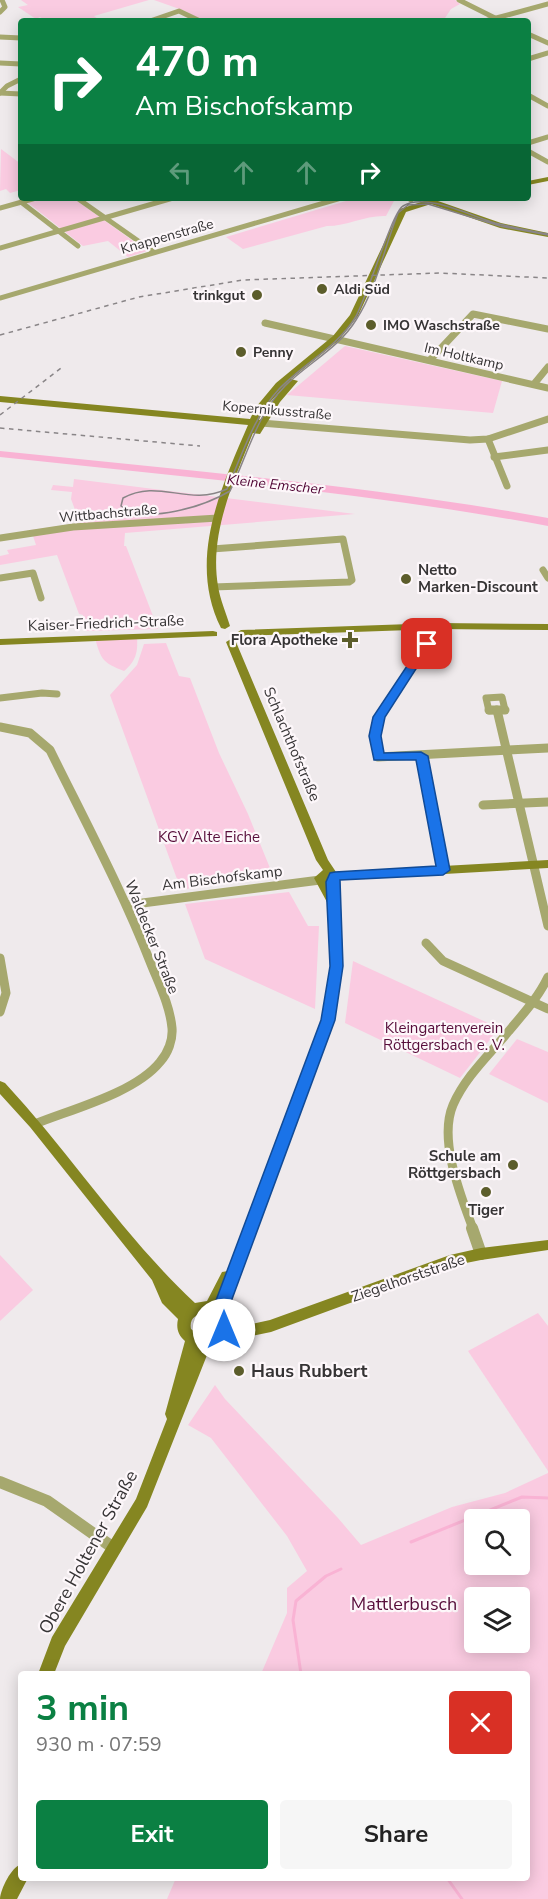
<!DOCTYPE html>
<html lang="en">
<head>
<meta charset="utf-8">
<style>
  :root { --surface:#fff; --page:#f6f6f6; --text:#222; --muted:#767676; --accent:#0b8043 }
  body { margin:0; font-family:"Nunito Sans",sans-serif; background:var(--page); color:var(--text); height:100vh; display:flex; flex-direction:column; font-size:22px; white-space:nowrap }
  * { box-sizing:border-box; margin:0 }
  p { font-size:20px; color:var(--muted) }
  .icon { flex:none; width:33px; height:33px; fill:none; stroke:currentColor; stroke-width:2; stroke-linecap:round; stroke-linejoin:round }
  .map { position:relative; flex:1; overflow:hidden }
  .side { position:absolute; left:18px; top:1671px; width:512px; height:210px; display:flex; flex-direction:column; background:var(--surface); border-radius:6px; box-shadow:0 3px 15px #0003 }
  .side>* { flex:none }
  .hud { position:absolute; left:18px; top:18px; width:513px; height:183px; border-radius:6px; box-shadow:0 3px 15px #0003; background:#0b8043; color:#fff; overflow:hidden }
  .buttons { position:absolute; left:464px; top:1509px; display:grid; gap:12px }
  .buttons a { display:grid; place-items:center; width:66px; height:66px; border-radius:6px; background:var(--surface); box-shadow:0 3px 15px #0003; font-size:30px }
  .pin { position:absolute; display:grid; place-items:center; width:51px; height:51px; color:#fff; margin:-26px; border-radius:12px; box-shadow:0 3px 9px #0006 }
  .me { position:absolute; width:66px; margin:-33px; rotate:0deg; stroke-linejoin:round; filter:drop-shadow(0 0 4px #0008) }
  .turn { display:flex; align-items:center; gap:21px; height:126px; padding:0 18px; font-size:27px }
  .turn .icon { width:78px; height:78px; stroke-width:2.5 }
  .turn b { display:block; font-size:42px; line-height:51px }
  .lanes { display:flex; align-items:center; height:57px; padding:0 18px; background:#0003; justify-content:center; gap:30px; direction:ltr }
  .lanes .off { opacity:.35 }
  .round { display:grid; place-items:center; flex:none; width:63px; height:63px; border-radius:6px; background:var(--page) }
  .overview { display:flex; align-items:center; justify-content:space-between; height:102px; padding:0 18px }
  h1 { font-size:36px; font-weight:700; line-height:45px; color:var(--accent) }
  .button { display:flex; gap:12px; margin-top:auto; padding:12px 18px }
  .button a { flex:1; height:69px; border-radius:6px; background:var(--accent); color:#fff; font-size:24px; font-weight:700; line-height:69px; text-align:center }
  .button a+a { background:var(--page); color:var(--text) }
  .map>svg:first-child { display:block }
  .green { fill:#facbe1; fill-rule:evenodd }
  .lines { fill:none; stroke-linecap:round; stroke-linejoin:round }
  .stream { stroke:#f9b3d4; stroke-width:3 }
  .river { fill:#f9b3d4; fill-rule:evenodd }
  .street-far3 { stroke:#a6a86e; stroke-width:5 }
  .street-far2 { stroke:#a6a86e; stroke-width:7 }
  .street-far1 { stroke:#a6a86e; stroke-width:9 }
  .street { stroke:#a6a86e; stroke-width:12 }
  .secondary { fill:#858621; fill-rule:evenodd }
  .tram { stroke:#898587; stroke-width:1.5 }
  .rail { stroke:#898587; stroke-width:1.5; stroke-dasharray:4.5 4.5; stroke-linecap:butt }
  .route { fill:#1a73e8; stroke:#114b97; stroke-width:1.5 }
  .poi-dot { fill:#5c5d2b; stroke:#fdf7fa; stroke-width:2 }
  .labels { text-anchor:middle; stroke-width:4.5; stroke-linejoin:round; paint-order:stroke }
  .far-street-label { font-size:14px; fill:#363435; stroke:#fdf7fa }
  .far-poi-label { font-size:14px; font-weight:bold; fill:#363435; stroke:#fdf7fa; text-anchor:start }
  .far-water-label { font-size:14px; font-style:italic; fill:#4e0232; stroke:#fdf7fa }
  .poi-label { font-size:15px; font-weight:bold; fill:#363435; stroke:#fdf7fa; text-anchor:end }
  .street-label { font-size:15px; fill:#363435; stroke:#fdf7fa }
  .park-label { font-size:15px; fill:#570d3a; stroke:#fdf7fa }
  .near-poi-label { font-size:18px; font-weight:bold; fill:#363435; stroke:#fdf7fa; text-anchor:start }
  .near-street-label { font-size:18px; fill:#363435; stroke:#fdf7fa }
  .near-park-label { font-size:18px; fill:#570d3a; stroke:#fdf7fa }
</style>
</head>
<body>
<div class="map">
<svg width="548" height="1899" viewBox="0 0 548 1899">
  <rect width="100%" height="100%" fill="#efeaec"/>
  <g class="green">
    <polygon points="21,0 149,0 94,16 99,20 95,21 47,21 40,17 36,19 18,7 28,5"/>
    <polygon points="154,0 455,0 460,4 451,9 443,21 204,21 185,11"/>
    <polygon points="1,149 21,164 21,190 10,193 6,189 0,191"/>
    <polygon points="43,198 73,198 147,251 128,257 108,241 83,246 27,202"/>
    <path d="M356,198l39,1 -9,17c-20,-1 -39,10 -59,10l-84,23 -17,-12z"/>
    <polygon points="345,346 502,381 493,413 287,395"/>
    <polygon points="74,479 355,514 125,533 124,546 126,546 158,629 85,631 83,615 79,614 57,555 0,565 0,556 9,554 7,550 36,545 31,530 80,523 71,499 72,492 51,490 53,485 73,487"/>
    <path d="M137,637c1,15 -1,24 -13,34 -21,-8 -23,-11 -29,-33z"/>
    <polygon points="166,643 179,676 190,678 219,753 248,814 272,873 181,890 110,695 137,665 144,644"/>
    <polygon points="289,892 308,926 319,926 315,1009 205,959 185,904"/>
    <polygon points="353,961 499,1028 460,1078 345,1023"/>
    <polygon points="517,1039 548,1052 548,1103 489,1074"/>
    <polygon points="0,1255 33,1290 0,1321"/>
    <polygon points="538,1313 548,1326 548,1471 468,1351"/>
    <path d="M215,1385l10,14 113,119 23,27 91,-38 53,-14 43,-20v426h-381l9,-21h350v-204h-265l26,-61v-25l20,-17 -20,-35 -76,-98 -23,-13zM474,1520h45v44h-45zM474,1598h45v44h-45z"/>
  </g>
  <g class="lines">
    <g class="stream">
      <polyline points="411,1542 522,1497 548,1498"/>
      <polyline points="301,1674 293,1620 296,1601 326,1576 341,1569"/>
      <polyline points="447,1878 462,1899"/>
    </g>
    <path class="river" d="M0,451c183,19 367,34 548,67v8c-181,-34 -365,-49 -548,-69z"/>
    <g class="street-far3">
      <polyline points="459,0 497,19"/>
      <polyline points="0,12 5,7 2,0"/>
      <polyline points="150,21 179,11 200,21"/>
      <polyline points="485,21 548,4"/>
      <polyline points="528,34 548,43"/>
      <polyline points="0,37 21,38"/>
      <polyline points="528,59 548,53"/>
      <polyline points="0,63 21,64"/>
      <polyline points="0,93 7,86 21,79"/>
      <polyline points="0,93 21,94"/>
      <polyline points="528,95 548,106"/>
      <polyline points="528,143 548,137"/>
      <polyline points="528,151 548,162"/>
      <polyline points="77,198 154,252"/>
      <polyline points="408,198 411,200"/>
      <polyline points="421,198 431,201"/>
      <polyline points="21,202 78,246"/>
      <polyline points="0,208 36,198"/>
      <polyline points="0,248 173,198"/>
      <polyline points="0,298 341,198"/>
    </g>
    <g class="street-far2">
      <polyline points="265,323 548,388"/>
      <polyline points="430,360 473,314 548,329"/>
      <polyline points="534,384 548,367"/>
      <polyline points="261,423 470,440 488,439 548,419"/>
      <polyline points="488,439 507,486"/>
      <polyline points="494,457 548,450"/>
      <polyline points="0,538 73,527 218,518"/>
      <polyline points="212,549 343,539 352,580 349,582 213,587"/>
      <polyline points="543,570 548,578"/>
      <polyline points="0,578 33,573 41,598"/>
      <polygon points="502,697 505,710 489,711 486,698"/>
      <polyline points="0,698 42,693 57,694"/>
      <polyline points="383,711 439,626"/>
    </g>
    <g class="street-far1">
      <path d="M384,710c-10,15 -8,30 -6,47l170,-9"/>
      <polyline points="489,710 505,710"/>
      <polyline points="497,710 548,926"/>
      <path d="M0,727l30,6 20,17c35,71 72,140 101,214 8,20 19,42 21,64 1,12 -4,25 -12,34 -25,31 -88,47 -125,62"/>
      <polyline points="421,756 443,870"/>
      <polyline points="483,805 548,802"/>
      <polyline points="127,905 320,880"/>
      <polyline points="426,943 443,961 548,1009"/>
      <polyline points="0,958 6,993 0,1012"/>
      <path d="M473,1229c-12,-33 -35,-89 -20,-124 12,-28 36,-50 55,-73 15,-18 30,-34 40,-55"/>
    </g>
    <g class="street">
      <polyline points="472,1228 481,1254"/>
      <polyline points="0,1482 47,1501 115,1549"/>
    </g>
    <g class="secondary">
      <polygon points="548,177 548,181 528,185 528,181"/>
      <path d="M433,198h11l-6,3 63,22 47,10v4l-48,-9 -69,-24 -25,8 -48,104 -19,24 -48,39 7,2 -18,21 -20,32 -7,-1c-19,48 -44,100 -35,153 2,13 8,27 12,40l-5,3 -4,-1c-34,-68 0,-140 27,-203l-248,-23v-6l250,23 6,-12 20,-24 57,-47 17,-21 50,-106zM290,380l-16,19 -14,21h-1l4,-10z"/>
      <polygon points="439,623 548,624 548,630 439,629 241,636 236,633 241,630"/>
      <polygon points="213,631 217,632 217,636 0,645 0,639"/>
      <path d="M231,639l5,3 92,218 8,12 212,-12v8l-208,12 3,86 -9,54 -107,292 4,7 21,5 18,-4 180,-65 31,-7 67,-8v10l-67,10 -30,6 -180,66 -19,4 -22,-5 -6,9 -13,5 -64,162 -82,139 -11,28h-16l14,-37 84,-138 31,-80 -2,-5 20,-73c-7,-6 -9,-13 -7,-22l-16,-16 -10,-23 -122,-153 -30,-33v-13l5,2c66,71 119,154 190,220l12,-2 15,-29 6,-1 94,-251 9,-54 -3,-62 -14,-26 9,-8 -7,-10 -90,-218zM205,1312l10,4 4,8 -5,8 -17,1 -6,-4c-2,-11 5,-14 14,-17z"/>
      <path d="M21,1864v14h7l-11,21h-17c1,-11 11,-31 21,-35z"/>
    </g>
    <path class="tram" d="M548,234c-18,-3 -36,-7 -53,-11 -24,-7 -70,-31 -92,-17 -11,6 -36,92 -48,112 -18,29 -52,46 -76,71 -25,27 -37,66 -52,100 -39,18 -68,-11 -104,9l-2,8c25,19 84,0 109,-15 17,-35 27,-77 55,-105 23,-23 54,-38 71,-66 21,-32 28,-72 42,-107l10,-8 20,-1 72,22 48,9"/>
    <g class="rail">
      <polyline points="0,335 139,297 243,280 439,273 548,278"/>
      <polyline points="0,415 61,368"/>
      <polyline points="0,428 200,446"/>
    </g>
  </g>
  <path class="route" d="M427,641l5,3 -47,73 -4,19 3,17 37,-1 7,4 22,114 -7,5 -103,5 3,86 -8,54 -107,290c6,8 6,17 2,25l-6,2 -6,-2c-4,-8 -2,-15 -6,-24l109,-291 9,-54 -4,-84 4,-9 5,-1 101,-6 -20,-106h-42l-5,-24 4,-19 50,-75z"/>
  <g class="poi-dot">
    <circle cx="322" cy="289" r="6"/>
    <circle cx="257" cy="295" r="6"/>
    <circle cx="371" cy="325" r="6"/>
    <circle cx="241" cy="352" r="6"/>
    <circle cx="406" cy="579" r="6"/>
    <path d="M347 631h6v6h6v6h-6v6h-6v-6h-6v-6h6z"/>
    <circle cx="513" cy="1165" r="6"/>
    <circle cx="486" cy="1192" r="6"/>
    <circle cx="239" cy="1371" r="6"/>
  </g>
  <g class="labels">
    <g class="far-street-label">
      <text transform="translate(167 236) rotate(-16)" y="5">Knappenstraße</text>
      <text transform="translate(464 356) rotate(13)" y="5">Im Holtkamp</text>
      <text transform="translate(277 410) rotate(5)" y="5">Kopernikusstraße</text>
      <text transform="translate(108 513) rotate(-5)" y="5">Wittbachstraße</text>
    </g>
    <g class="far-poi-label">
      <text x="334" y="294">Aldi Süd</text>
      <text x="245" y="300" text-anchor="end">trinkgut</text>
      <text x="383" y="330">IMO Waschstraße</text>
      <text x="253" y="357">Penny</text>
    </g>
    <g class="far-water-label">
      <text transform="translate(275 484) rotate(6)" y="5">Kleine Emscher</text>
    </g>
    <g class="poi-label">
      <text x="418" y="575" text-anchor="start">Netto<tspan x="418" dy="17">Marken-Discount</tspan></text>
      <text x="338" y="645">Flora Apotheke</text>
      <text x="501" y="1161">Schule am<tspan x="501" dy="17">Röttgersbach</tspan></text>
      <text x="486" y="1215" text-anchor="middle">Tiger</text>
    </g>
    <g class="street-label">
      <text transform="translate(106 623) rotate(-2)" y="5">Kaiser-Friedrich-Straße</text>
      <text transform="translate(292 744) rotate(67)" y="5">Schlachthofstraße</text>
      <text transform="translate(222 878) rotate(-7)" y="5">Am Bischofskamp</text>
      <text transform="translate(152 937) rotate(68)" y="5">Waldecker Straße</text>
      <text transform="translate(408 1278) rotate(-19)" y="5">Ziegelhorststraße</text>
    </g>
    <g class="park-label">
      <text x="209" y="842">KGV Alte Eiche</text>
      <text x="444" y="1033">Kleingartenverein<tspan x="444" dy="17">Röttgersbach e. V.</tspan></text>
    </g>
    <g class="near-poi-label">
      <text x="251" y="1377">Haus Rubbert</text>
    </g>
    <g class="near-street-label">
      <text transform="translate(88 1552) rotate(-61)" y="6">Obere Holtener Straße</text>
    </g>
    <g class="near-park-label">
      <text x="404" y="1610">Mattlerbusch</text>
    </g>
  </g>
</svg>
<div class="buttons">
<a><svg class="icon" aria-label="search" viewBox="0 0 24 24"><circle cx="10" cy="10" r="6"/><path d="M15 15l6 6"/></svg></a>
<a><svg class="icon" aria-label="layers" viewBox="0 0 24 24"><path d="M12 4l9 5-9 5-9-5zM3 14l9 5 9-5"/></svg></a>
</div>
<div class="pin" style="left:427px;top:644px;background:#d93025"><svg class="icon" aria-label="arrive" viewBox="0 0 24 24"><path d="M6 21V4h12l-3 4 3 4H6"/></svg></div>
<svg class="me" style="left:224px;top:1330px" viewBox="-20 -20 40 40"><circle r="19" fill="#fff"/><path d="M0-13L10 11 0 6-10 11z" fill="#1a73e8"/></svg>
<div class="hud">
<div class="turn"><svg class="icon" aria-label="right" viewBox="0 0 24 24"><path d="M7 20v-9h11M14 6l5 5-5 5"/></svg><div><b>470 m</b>Am Bischofskamp</div></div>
<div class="lanes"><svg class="icon off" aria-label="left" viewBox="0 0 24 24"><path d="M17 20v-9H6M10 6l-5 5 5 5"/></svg><svg class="icon off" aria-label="ahead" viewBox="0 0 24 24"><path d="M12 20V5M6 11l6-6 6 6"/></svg><svg class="icon off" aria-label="ahead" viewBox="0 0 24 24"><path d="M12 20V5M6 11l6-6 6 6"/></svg><svg class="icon" aria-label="right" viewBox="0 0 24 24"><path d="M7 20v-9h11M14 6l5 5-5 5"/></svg></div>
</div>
<section class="side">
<div class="overview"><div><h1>3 min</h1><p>930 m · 07:59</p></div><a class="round" style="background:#d93025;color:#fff"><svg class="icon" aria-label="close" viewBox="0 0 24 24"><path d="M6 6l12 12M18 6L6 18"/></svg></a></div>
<div class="button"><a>Exit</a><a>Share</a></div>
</section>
</div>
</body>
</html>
